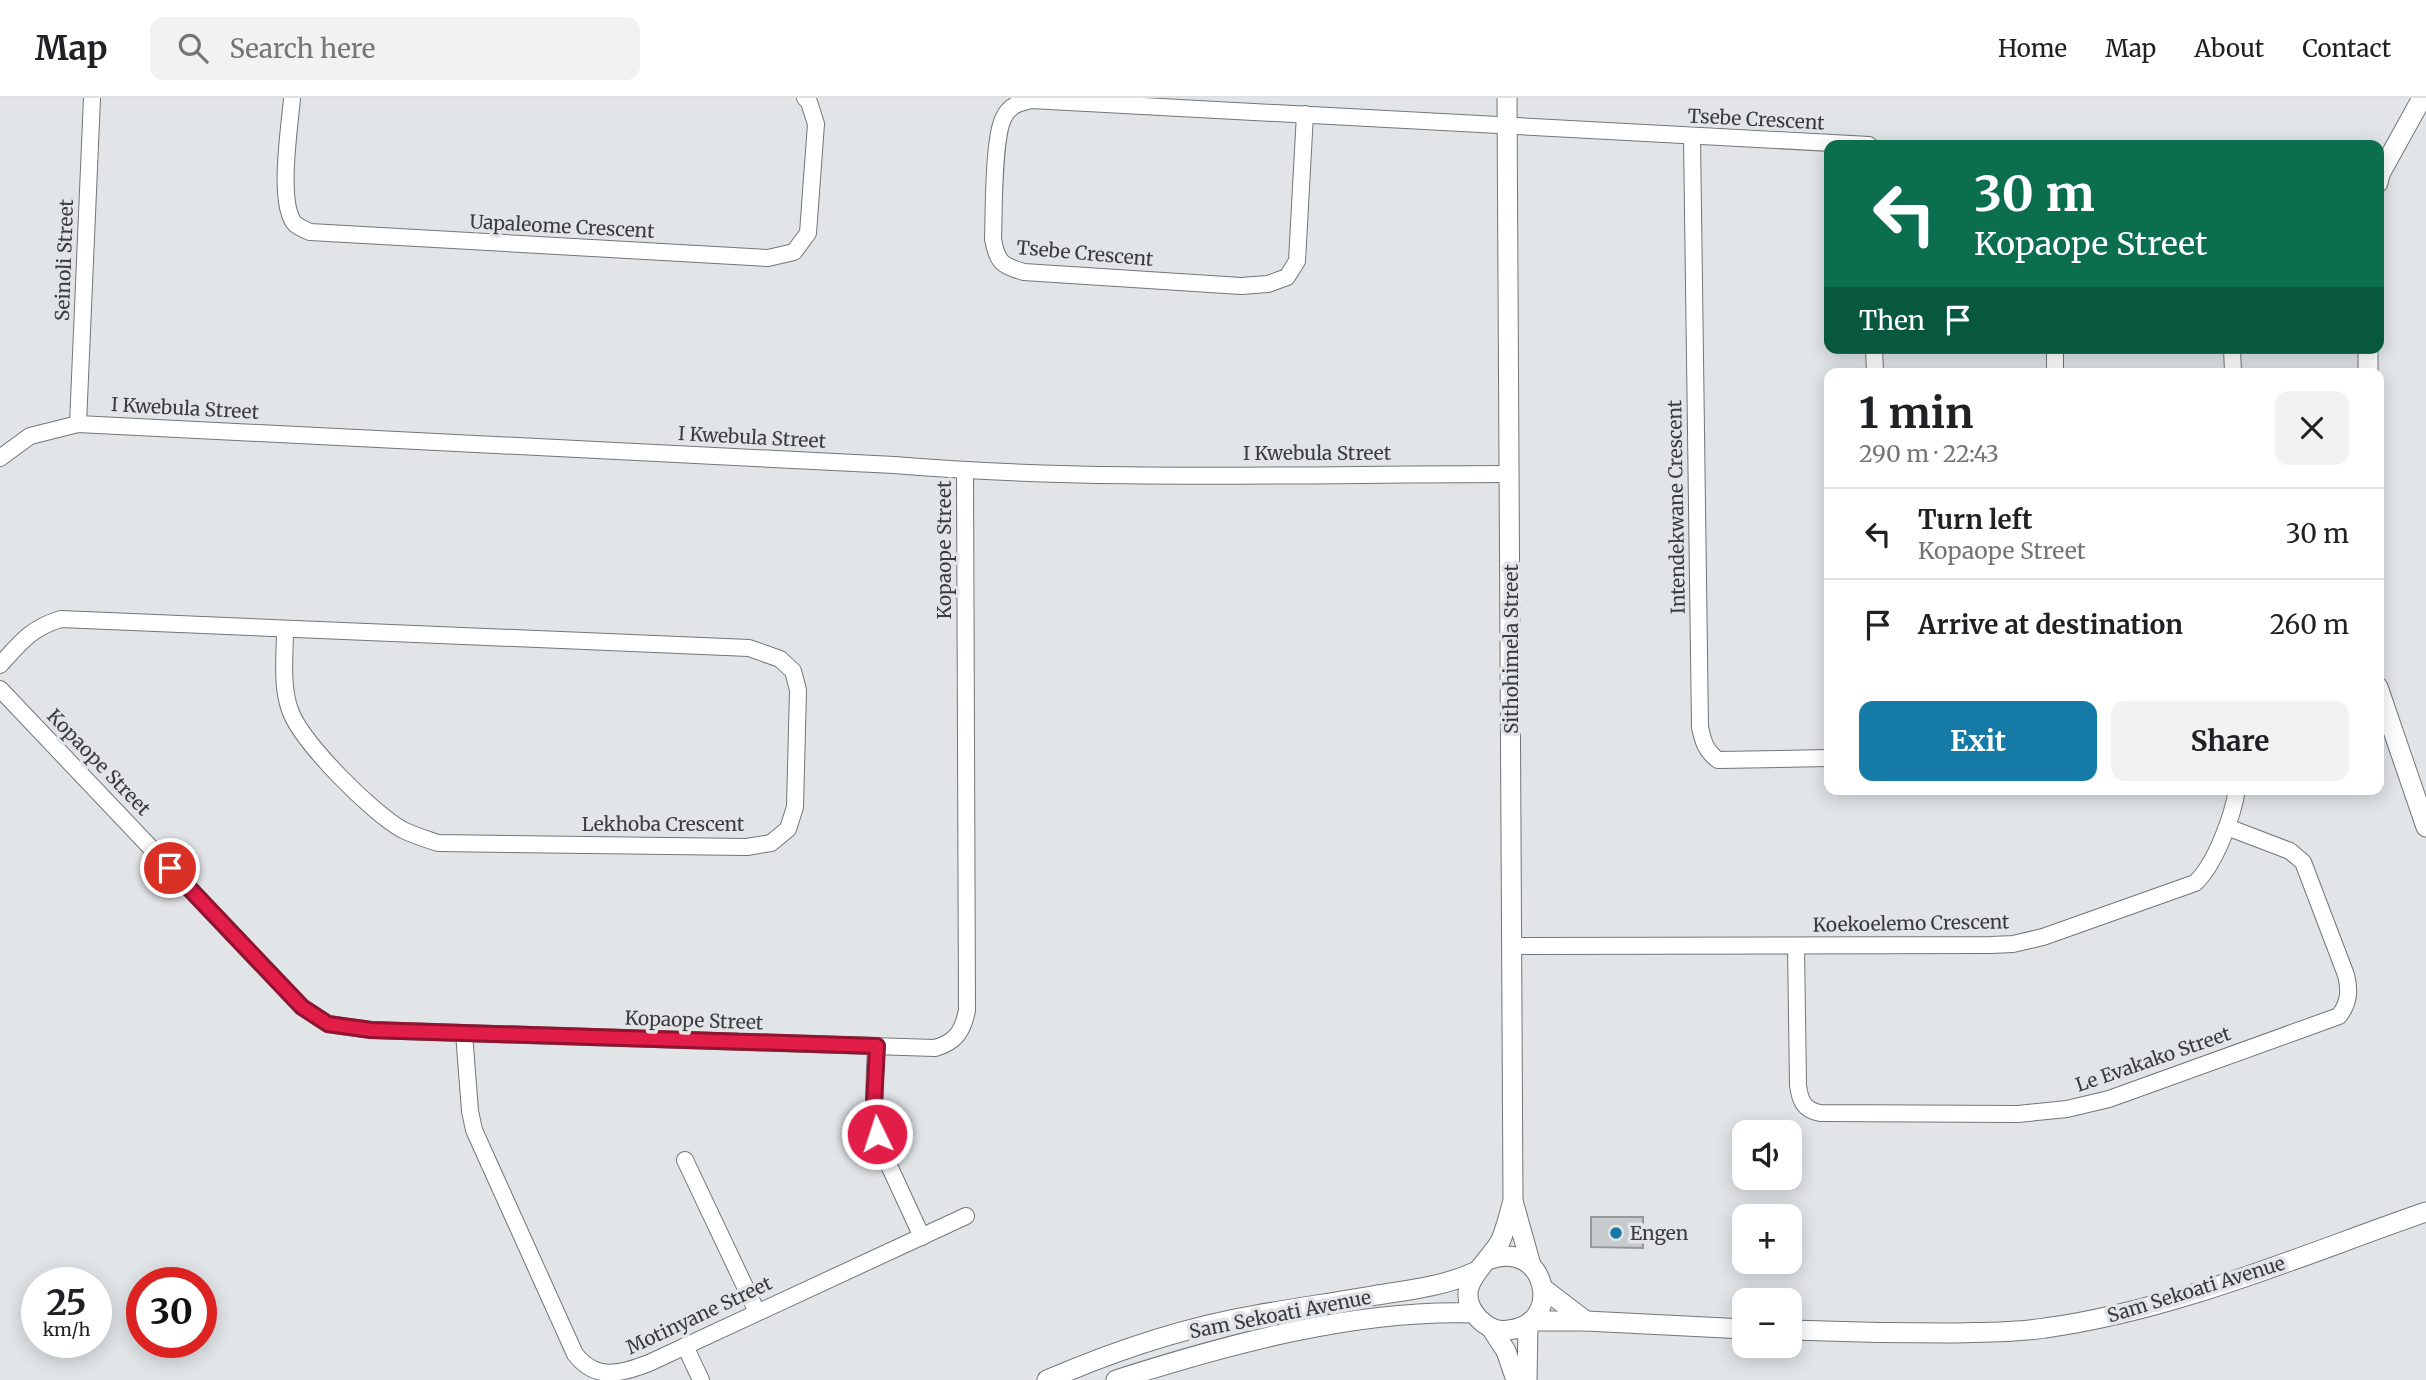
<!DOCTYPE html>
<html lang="en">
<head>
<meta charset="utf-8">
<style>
  :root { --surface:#fff; --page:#f2f2f2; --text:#202124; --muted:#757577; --line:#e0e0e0; --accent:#157ba6 }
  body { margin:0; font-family:Merriweather,serif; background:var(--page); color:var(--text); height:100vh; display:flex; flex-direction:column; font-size:26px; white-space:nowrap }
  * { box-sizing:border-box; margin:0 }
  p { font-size:23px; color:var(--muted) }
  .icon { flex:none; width:38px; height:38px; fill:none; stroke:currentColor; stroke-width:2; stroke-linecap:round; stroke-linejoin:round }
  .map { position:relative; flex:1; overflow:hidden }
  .sheet { position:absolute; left:1824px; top:270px; width:560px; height:427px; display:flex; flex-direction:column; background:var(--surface); border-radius:14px; box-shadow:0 4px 18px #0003 }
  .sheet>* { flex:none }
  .hud { position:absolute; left:1824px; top:42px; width:560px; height:214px; border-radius:14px; box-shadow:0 4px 18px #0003; background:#0b6e4f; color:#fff; overflow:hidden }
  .buttons { position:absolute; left:1732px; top:1022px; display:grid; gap:14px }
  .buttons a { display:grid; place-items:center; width:70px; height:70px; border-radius:14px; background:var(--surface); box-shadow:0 4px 18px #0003; font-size:35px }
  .speed { position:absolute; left:21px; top:1169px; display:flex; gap:14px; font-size:35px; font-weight:700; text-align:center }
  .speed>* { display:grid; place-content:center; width:91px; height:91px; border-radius:50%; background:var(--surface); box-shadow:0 4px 18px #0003; line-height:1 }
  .speed small { font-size:18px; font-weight:400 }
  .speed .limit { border:10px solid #d22; background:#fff; color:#111 }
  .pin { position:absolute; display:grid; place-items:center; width:60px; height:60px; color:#fff; margin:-30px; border:4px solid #fff; border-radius:50%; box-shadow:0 2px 7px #0007 }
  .me { position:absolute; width:77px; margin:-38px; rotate:356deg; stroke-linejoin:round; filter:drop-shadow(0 0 5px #0008) }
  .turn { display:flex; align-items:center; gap:24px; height:147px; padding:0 35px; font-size:32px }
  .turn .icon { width:91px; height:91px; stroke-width:2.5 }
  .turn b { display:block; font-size:49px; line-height:60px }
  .then { display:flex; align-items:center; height:66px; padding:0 35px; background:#0003; gap:14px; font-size:26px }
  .round { display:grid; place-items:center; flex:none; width:74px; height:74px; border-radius:14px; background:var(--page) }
  .headline { display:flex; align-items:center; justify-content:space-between; height:119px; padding:0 35px }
  h1 { font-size:42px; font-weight:700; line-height:52px }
  .cta { display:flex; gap:14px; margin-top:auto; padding:14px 35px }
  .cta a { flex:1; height:80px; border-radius:14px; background:var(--accent); color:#fff; font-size:28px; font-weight:700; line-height:80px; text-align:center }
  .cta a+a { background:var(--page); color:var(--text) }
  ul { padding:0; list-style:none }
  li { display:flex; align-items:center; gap:21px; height:91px; padding:0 35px; border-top:2px solid var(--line) }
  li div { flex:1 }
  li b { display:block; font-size:26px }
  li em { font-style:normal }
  header { display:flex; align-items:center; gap:42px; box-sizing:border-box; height:98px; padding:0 35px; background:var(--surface); border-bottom:2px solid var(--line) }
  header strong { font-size:33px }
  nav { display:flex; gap:38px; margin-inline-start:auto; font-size:24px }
  .search { width:490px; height:63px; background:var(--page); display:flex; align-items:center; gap:18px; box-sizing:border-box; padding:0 24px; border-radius:14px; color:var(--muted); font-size:26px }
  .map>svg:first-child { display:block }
  .building { fill:#c7cbcd; stroke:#94989a; stroke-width:2 }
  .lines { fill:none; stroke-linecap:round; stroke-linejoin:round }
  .minor-casing { stroke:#727678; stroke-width:18 }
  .tertiary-casing { stroke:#727678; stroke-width:21 }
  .minor { stroke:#fff; stroke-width:16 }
  .tertiary { stroke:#fff; stroke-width:19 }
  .route-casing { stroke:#92132f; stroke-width:18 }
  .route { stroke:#e11d48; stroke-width:12 }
  .poi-dot { fill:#157ba6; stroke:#e1e5e7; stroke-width:2.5 }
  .labels { text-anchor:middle; stroke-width:7; stroke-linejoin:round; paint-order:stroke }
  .street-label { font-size:19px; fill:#393b3c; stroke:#e1e5e7 }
  .poi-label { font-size:19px; fill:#393b3c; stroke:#e1e5e7; text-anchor:start }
</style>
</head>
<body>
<header>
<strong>Map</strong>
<div class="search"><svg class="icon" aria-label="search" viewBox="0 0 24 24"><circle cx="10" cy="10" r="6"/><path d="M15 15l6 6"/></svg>Search here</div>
<nav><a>Home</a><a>Map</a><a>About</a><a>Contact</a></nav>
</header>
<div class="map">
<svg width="2426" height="1282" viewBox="0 0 2426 1282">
  <rect width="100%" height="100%" fill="#e1e5e7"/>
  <polygon class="building" points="1591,1119 1643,1119 1643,1150 1591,1149"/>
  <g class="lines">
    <defs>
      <g id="minor">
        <path d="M292,0c-2,27 -15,106 3,126 4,3 10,6 15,8l458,26 26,-6 14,-19 8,-109 -7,-22 -4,-4"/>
        <path d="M1305,16l-8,147 -10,16 -19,7 -27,2 -217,-14c-22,-6 -27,-10 -31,-33 1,-26 0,-103 11,-122 6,-12 15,-14 27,-17 279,14 558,32 838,45"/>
        <path d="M1692,39l8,590c3,15 6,24 18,33l111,-2"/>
        <polyline points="1874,250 1875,275"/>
        <polyline points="2055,250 2055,275"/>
        <polyline points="2232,250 2233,275"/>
        <polyline points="78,326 92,0"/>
        <path d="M0,360l30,-22 48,-12 816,41c203,17 412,9 616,9"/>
        <path d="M0,567c21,-23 31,-37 61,-46l688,29 31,11 13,12 5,19 -3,117 -7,22 -17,14 -24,4 -309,-4c-12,-4 -25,-8 -35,-13 -31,-17 -102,-88 -113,-120 -9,-25 -5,-55 -5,-80"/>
        <path d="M0,591l302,318 26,17 43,6 564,18c21,-6 28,-17 32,-38l-2,-539"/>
        <path d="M1513,848l478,-1 22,-1 30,-7 152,-54c20,-18 38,-67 42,-94"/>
        <path d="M1796,848l2,139c2,16 6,25 22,28l198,1 49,-5 42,-10 230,-83c10,-13 11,-25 7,-41l-43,-113 -13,-11 -63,-24"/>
        <path d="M464,935l6,78 4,19 101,224c20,26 43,21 74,9l317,-147"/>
        <path d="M876,948c-1,34 -5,67 4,100l42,91"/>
        <polyline points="685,1062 757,1214"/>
        <polyline points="685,1248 701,1282"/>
      </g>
      <g id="tertiary">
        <polyline points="2378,85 2380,76 2422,0"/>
        <polyline points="2368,275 2368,250"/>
        <polyline points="2378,589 2426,729"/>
        <polyline points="1513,1103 1531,1167"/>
        <path d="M1488,1162c58,-23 78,65 20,70 -10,2 -21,-3 -29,-11 -29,-31 6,-52 21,-77 6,-13 9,-28 13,-41l-6,-1103"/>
        <polyline points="1544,1191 1586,1223"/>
        <polyline points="1531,1223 1586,1223 1745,1231"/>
        <polyline points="1491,1230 1506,1253 1516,1282"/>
        <path d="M1790,1232c53,2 106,3 160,3 31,-1 64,0 95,-5 131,-18 257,-73 381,-116"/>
        <path d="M1047,1282c67,-29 138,-53 209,-65 40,-7 81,-13 121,-20 34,-5 67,-9 98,-23"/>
        <path d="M1116,1282c112,-36 241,-71 358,-67"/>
        <polyline points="1527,1282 1528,1226"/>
      </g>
    </defs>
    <use href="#minor" class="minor-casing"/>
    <use href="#tertiary" class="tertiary-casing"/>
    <use href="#minor" class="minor"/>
    <use href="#tertiary" class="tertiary"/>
  </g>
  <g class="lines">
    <defs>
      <polyline id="route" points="170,770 302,909 328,926 371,932 877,948 874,1007 877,1036"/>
    </defs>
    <use href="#route" class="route-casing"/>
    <use href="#route" class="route"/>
  </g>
  <circle class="poi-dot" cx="1616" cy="1135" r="7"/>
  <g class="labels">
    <g class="street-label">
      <text transform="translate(1756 21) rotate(3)" y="7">Tsebe Crescent</text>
      <text transform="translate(562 128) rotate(3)" y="7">Uapaleome Crescent</text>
      <text transform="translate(1085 155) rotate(5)" y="7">Tsebe Crescent</text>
      <text transform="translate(64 162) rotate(-88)" y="7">Seinoli Street</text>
      <text transform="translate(185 310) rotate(3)" y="7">I Kwebula Street</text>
      <text transform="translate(752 339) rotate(3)" y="7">I Kwebula Street</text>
      <text x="1317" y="362">I Kwebula Street</text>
      <text transform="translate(1676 409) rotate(-91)" y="7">Intendekwane Crescent</text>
      <text transform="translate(944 452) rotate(-90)" y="7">Kopaope Street</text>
      <text transform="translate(1511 551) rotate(-90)" y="7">Sithohimela Street</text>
      <text transform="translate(99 664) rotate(46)" y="7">Kopaope Street</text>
      <text x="663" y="733">Lekhoba Crescent</text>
      <text transform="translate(1911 825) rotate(-1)" y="7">Koekoelemo Crescent</text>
      <text transform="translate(694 922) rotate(2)" y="7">Kopaope Street</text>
      <text transform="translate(2153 961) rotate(-19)" y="7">Le Evakako Street</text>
      <text transform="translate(2196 1191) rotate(-17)" y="7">Sam Sekoati Avenue</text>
      <text transform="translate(1280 1216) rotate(-11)" y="7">Sam Sekoati Avenue</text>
      <text transform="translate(699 1217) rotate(-25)" y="7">Motinyane Street</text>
    </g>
    <g class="poi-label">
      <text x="1630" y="1142">Engen</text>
    </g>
  </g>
</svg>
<div class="buttons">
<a><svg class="icon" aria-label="sound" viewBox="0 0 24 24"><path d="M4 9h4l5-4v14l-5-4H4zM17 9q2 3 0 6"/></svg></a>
<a>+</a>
<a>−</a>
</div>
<div class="speed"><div>25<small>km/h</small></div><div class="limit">30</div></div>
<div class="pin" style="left:170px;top:770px;background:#d93025"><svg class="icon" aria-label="arrive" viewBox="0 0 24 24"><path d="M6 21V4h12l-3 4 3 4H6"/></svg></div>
<svg class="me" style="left:877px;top:1036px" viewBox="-20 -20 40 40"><circle r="17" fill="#e11d48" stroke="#fff" stroke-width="3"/><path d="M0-11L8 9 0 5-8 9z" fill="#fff"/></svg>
<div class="hud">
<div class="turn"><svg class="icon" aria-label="left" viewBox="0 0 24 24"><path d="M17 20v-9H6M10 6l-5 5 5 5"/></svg><div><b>30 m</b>Kopaope Street</div></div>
<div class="then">Then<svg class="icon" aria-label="arrive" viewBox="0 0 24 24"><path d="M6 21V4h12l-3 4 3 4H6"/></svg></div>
</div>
<section class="sheet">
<div class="headline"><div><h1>1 min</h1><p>290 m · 22:43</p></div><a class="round"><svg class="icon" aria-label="close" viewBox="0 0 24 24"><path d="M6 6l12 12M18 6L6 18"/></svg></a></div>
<ul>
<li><svg class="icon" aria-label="left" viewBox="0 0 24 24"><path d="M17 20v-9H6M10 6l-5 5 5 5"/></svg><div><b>Turn left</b><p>Kopaope Street</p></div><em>30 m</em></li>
<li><svg class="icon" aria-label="arrive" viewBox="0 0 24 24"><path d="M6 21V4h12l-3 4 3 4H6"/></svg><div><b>Arrive at destination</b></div><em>260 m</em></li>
</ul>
<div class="cta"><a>Exit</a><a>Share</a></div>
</section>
</div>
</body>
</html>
